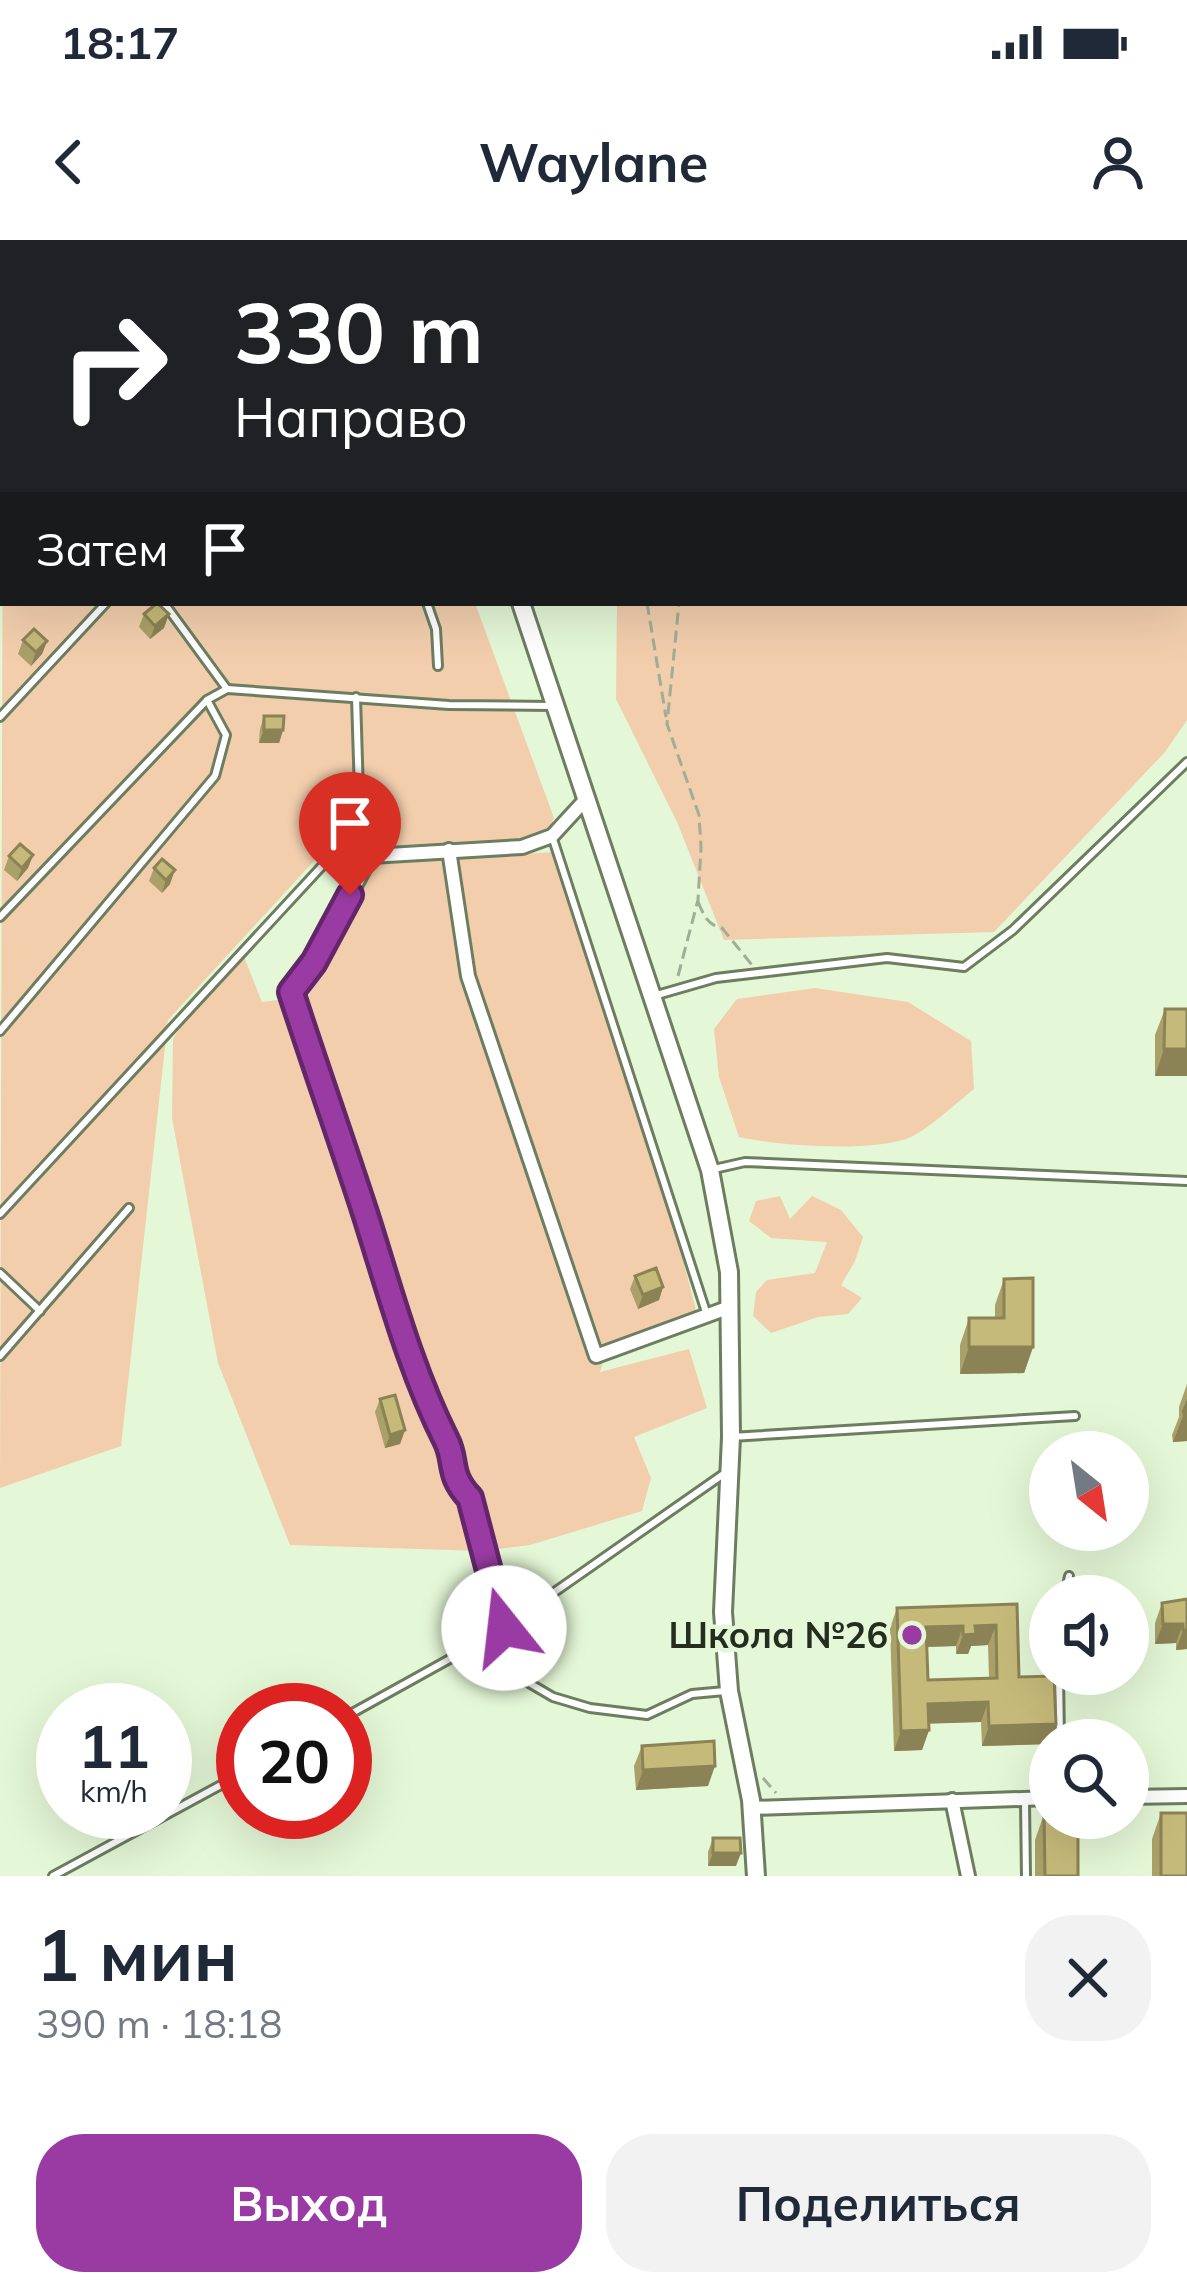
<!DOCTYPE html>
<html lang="ru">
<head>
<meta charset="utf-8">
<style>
  :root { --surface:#fff; --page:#f2f2f3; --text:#1f2937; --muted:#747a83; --accent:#9a3ba3 }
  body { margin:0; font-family:Mulish,sans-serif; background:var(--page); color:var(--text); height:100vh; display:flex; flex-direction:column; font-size:45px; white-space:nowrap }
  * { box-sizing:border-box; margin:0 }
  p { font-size:39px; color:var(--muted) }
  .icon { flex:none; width:66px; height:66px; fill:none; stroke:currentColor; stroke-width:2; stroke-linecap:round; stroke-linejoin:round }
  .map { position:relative; height:1636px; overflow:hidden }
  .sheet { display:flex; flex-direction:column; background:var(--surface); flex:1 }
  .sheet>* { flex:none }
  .top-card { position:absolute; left:0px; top:0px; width:1188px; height:366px; box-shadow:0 12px 48px #0002; background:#202124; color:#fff; overflow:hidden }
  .needle { width:78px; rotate:150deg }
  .fabs { position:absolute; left:1029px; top:1191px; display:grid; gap:24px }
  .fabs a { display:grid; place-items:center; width:120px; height:120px; border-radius:50%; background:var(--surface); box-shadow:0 12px 48px #0002; font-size:60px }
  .speed { position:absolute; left:36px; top:1443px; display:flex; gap:24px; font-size:60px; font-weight:700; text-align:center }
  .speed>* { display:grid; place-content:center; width:156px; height:156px; border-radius:50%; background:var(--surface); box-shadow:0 12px 48px #0002; line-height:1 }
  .speed small { font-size:30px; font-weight:400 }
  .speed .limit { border:18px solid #d22; background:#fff; color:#111 }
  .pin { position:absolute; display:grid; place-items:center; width:102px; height:102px; color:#fff; margin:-123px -51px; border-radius:50% 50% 50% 0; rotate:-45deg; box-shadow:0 0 12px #0007 }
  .pin .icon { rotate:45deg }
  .me { position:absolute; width:132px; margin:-66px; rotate:344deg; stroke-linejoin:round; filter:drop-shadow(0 0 9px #0008) }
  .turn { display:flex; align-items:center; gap:42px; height:252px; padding:0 36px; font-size:54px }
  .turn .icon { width:156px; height:156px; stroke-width:2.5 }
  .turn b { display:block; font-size:84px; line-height:102px }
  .then { display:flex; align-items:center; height:114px; padding:0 36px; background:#0003; gap:24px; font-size:45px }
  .round { display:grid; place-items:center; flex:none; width:126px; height:126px; border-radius:48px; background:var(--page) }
  .head { display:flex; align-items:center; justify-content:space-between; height:204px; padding:0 36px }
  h1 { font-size:72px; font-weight:700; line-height:90px }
  .action { display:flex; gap:24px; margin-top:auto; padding:24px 36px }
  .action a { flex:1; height:138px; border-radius:48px; background:var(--accent); color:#fff; font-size:48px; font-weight:700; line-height:138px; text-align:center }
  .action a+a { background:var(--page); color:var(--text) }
  .status { display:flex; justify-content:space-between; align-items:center; height:84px; padding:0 60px; background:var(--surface); direction:ltr }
  .status svg { height:33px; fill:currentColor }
  header { display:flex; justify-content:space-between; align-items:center; height:156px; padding:0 36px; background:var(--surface); font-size:54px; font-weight:700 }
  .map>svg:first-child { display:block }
  .green { fill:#f2cead }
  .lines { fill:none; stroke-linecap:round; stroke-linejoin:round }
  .lane-casing { stroke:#6c7d60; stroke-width:12 }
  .street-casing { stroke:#6c7d60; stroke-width:18 }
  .secondary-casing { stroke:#6c7d60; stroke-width:22 }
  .path { stroke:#9fae95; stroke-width:3; stroke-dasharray:12 6; stroke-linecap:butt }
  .lane { stroke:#fff; stroke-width:6 }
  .street { stroke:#fff; stroke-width:12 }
  .secondary { stroke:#fff; stroke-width:16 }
  .wall { fill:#aaa069; fill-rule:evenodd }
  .shaded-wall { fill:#8b8255 }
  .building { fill:#c6ba7a; stroke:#8b8255; stroke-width:3; fill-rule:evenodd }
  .route-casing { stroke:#64266a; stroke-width:30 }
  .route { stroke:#9a3ba3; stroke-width:21 }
  .poi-dot { fill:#9a3ba3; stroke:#e4f7d6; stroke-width:4.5 }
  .labels { text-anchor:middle; stroke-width:9; stroke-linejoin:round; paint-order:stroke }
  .poi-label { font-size:36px; font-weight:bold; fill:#252c20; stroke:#e4f7d6; text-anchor:end }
</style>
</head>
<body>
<div class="status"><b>18:17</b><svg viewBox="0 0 49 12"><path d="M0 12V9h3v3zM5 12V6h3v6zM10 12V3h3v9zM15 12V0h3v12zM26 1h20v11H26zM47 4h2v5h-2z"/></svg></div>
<header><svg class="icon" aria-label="back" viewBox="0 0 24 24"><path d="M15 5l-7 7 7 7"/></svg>Waylane<svg class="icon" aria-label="person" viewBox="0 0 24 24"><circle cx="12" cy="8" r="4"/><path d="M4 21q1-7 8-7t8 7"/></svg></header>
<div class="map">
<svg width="1187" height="1636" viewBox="0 0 1187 1636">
  <rect width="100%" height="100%" fill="#e4f7d6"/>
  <g class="green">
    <polygon points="626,0 1187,0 1187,480 1165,512 994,692 724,700 677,582 616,459 617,363 1185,363 1185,3"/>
    <path d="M3,168v195h472l79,215 -9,19c-59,19 -150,14 -211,2l-166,181 -47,426 -121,42z"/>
    <polygon points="553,612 674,985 697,1074 608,1105 600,1132 689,1109 707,1168 634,1197 651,1238 642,1271 530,1305 482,1311 290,1305 218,1123 172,878 173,799 187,776 244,717 262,762 308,756 326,727 372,625"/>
    <path d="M815,748l93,14 63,39 3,48c-17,13 -49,44 -68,50 -40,13 -126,7 -167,-2l-20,-60 -5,-48 23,-30z"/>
    <polygon points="780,956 790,979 812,956 841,970 863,997 855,1021 841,1045 862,1058 848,1074 818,1077 771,1093 753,1076 756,1052 767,1040 815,1033 827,1002 771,998 749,981 756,961"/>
  </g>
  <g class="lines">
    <defs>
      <g id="lane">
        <polyline points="241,3 244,0"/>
        <polyline points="0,292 3,289"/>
        <polyline points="427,363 436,389 438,426"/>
        <polyline points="227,449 449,465 553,466"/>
        <polyline points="0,477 106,363"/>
        <polyline points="552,596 706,1072"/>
        <polyline points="0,677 207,460 227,449 164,363"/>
        <polyline points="657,755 716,738 887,718 964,727 1013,690 1187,522"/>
        <polyline points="0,791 215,536 226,495 207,460"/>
        <polyline points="714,929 745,922 1187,941"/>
        <polyline points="0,974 360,585 356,457"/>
        <polyline points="0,1033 40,1071"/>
        <polyline points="0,1116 129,968"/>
        <polyline points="731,1197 1075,1176"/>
        <polyline points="482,1311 504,1388"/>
        <polyline points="1065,1356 1069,1336"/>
        <polyline points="493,1395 524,1440 553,1457 590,1468 647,1475 692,1454 725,1451"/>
        <polyline points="1059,1434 1060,1500"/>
        <polyline points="345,1477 493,1395 725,1233"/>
        <polyline points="1025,1562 1026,1636"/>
        <polyline points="53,1636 243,1533"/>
      </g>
      <g id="street">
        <polyline points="449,610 468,736 596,1116 730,1067"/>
        <polyline points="482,1311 470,1257 460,1247 449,1220 449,1204 439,1190 408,1105 291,752 314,722 371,616 522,607 552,596 587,558"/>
        <polyline points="1128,1557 1187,1556"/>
        <polyline points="952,1560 968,1636"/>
        <polyline points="751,1568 1050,1558"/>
      </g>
      <g id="secondary">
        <polyline points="399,0 400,3"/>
        <polyline points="521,363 710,930 729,1032 731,1197 723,1372 729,1451 751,1560 756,1636"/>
      </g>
    </defs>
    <use href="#lane" class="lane-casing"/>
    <use href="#street" class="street-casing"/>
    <use href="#secondary" class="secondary-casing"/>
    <g class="path">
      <polyline points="618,3 618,0"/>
      <polyline points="667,3 667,0"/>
      <polyline points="780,3 780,0"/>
      <polyline points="647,363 666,477"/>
      <path d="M698,662c6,13 9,23 24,26l30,37"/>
      <polyline points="678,736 698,660 701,608 699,575 667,484 679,363"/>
      <polyline points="763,1538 776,1553"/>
    </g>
    <use href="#lane" class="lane"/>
    <use href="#street" class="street"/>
    <use href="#secondary" class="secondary"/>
  </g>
  <g class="wall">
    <polygon points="144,374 164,388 150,399 139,387"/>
    <polygon points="23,400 47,401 42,414 31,426 18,414"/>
    <polygon points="264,476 283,490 279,503 259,503 260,489"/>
    <polygon points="33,615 28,628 17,641 4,630 9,616"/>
    <polygon points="154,628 170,644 162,653 149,641"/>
    <polygon points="1165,769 1187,769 1155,836 1155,795"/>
    <polygon points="635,1036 663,1047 659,1060 638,1069 630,1049"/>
    <polygon points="1004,1039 1033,1107 1024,1133 960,1134 960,1105 969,1078 995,1078 995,1065"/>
    <polygon points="1187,1144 1187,1201 1173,1202 1172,1195 1179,1177 1179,1167"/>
    <polygon points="380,1159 405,1190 400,1204 385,1208 375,1172"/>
    <polygon points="1187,1359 1187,1409 1176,1410 1176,1403 1155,1404 1155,1383 1162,1363"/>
    <path d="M1017,1364l2,73 37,47 -7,20 -67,2 -1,-24 -52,1v7l-7,20 -28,1 -4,-123 7,-20zM988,1405l1,33 -61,2 -1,-33 29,-1v8h12l3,-8z"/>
    <polygon points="642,1506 708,1546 636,1550 634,1526"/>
    <polygon points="1161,1573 1187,1636 1152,1636 1152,1599"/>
    <polygon points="1044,1574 1078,1636 1035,1636 1035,1600"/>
    <polygon points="713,1598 736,1626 708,1626 708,1612"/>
  </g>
  <g class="shaded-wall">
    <polygon points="169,374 164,388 150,399 155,386"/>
    <polygon points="47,401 42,414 31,426 36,412"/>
    <polygon points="264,490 283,490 279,503 259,503"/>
    <polygon points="33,615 28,628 17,641 22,628"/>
    <polygon points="175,630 170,644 162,653 166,640"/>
    <polygon points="1164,809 1187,809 1187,836 1155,836"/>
    <polygon points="663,1047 659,1060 638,1069 643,1055"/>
    <polygon points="969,1107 1033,1107 1024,1133 960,1134"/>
    <polygon points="1187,1159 1187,1201 1173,1202 1183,1176 1182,1171"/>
    <polygon points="405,1190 400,1204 385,1208 390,1195"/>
    <polygon points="1163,1384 1183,1384 1176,1403 1155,1404"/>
    <polygon points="996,1385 988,1405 971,1406 968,1414 956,1414 963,1395 975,1386"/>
    <polygon points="963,1386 956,1406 919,1407 926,1387"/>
    <polygon points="1183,1390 1187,1390 1187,1409 1176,1410"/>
    <polygon points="988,1462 981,1482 921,1484 928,1464"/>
    <polygon points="1056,1484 1049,1504 982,1506 989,1486"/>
    <polygon points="929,1490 922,1510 894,1511 901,1491"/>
    <polygon points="715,1526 708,1546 636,1550 643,1530"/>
    <polygon points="713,1613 741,1613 736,1626 708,1626"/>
  </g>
  <g class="building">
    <polygon points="157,363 169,374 155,386 144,374"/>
    <polygon points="34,389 47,401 36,412 23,400"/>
    <polygon points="264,476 284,476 283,490 264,490"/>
    <polygon points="20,604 33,615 22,628 9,616"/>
    <polygon points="162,619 175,630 166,640 154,628"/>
    <polygon points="1165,769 1187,769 1187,809 1164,809"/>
    <polygon points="656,1028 663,1047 643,1055 635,1036"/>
    <polygon points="1033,1038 1033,1107 969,1107 969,1078 1004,1078 1004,1039"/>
    <polygon points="395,1155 405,1190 390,1195 380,1159"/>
    <polygon points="1187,1359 1187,1390 1183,1390 1183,1384 1163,1384 1162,1363"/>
    <path d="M1017,1364l2,73 35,-1 2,48 -67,2 -1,-24 -60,2 1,26 -28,1 -4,-123zM996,1385l1,53 -69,2 -2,-53 37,-1v9l13,-1 -1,-8z"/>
    <polygon points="714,1501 715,1526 643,1530 642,1506"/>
    <rect x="1161" y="1573" width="26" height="63"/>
    <polygon points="1044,1574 1050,1574 1050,1578 1078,1578 1078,1636 1045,1636"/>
    <polygon points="713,1598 740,1598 741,1613 713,1613"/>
  </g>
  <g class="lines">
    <defs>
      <path id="route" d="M350,655l-36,67 -23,30c24,74 50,147 74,221 24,75 45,156 81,227 11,21 1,34 24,58l34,130"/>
    </defs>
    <use href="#route" class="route-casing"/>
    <use href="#route" class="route"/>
  </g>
  <circle class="poi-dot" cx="912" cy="1395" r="12"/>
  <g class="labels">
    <g class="poi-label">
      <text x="888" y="1408">Школа №26</text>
    </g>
  </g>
</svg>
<div class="fabs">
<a><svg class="needle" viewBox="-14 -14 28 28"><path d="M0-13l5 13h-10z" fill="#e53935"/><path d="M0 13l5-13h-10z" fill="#747a83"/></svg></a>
<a><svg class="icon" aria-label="sound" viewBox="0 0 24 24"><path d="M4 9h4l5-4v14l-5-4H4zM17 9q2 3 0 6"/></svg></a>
<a><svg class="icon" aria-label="search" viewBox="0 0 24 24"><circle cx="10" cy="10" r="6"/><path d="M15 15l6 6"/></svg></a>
</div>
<div class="speed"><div>11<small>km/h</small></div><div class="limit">20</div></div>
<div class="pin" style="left:350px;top:655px;background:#d93025"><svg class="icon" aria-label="arrive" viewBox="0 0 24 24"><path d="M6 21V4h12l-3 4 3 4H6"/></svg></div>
<svg class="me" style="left:504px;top:1388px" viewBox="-20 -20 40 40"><circle r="19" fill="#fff"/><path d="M0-13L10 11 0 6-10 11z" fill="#9a3ba3"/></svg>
<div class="top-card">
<div class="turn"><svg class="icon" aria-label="right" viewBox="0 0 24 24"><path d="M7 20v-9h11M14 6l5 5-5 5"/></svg><div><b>330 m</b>Направо</div></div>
<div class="then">Затем<svg class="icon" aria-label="arrive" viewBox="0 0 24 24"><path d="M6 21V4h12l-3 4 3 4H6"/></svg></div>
</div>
</div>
<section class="sheet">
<div class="head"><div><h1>1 мин</h1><p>390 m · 18:18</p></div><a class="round"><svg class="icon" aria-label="close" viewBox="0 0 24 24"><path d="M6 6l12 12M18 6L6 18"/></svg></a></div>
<div class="action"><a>Выход</a><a>Поделиться</a></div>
</section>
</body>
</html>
